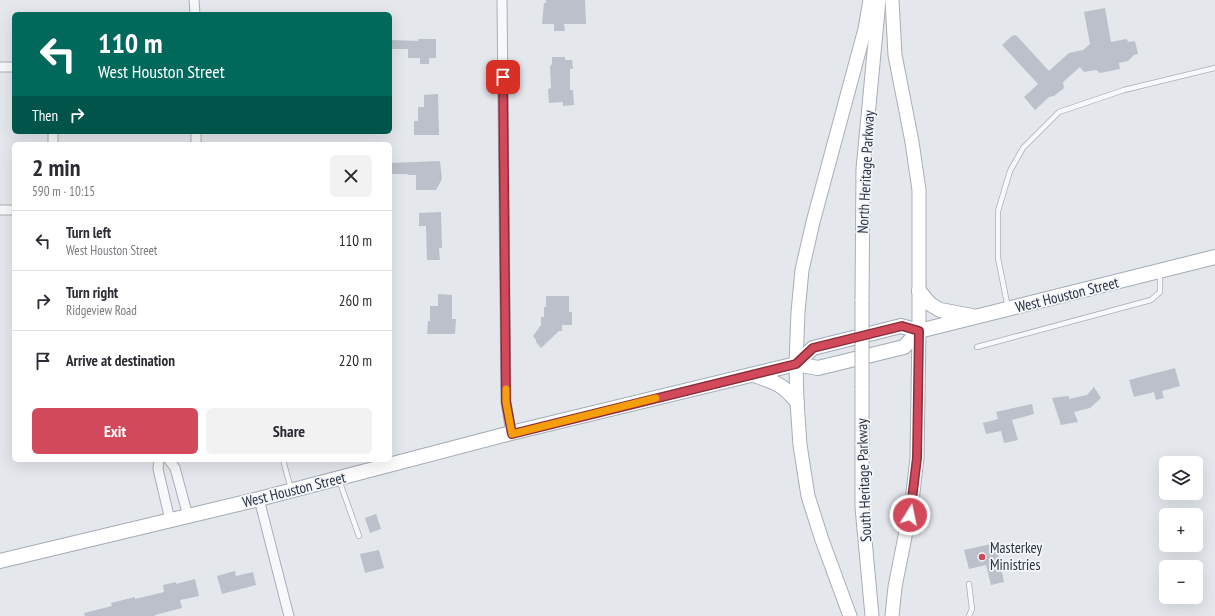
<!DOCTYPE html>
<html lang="en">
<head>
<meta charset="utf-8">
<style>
  :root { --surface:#fff; --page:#f2f2f3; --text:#2b2b33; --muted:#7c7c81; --line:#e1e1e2; --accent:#d1495b }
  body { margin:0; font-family:"PT Sans Narrow",sans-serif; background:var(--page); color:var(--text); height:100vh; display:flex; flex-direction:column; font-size:15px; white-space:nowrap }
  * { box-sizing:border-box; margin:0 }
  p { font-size:13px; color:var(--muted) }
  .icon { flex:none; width:22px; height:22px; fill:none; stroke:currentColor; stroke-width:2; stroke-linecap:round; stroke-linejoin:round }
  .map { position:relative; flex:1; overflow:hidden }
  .panel { position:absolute; left:12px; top:142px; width:380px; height:320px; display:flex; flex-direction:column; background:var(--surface); border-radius:6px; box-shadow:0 4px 16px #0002 }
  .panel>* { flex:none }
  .hud { position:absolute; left:12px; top:12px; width:380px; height:122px; border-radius:6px; box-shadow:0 4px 16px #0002; background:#00695c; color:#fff; overflow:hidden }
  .fabs { position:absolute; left:1159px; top:456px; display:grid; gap:8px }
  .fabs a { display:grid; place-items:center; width:44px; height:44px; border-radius:6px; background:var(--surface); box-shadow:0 4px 16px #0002; font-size:20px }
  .pin { position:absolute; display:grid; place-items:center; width:34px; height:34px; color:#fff; margin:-17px; border-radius:8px; box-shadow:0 2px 6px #0006 }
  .me { position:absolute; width:44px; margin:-22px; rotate:10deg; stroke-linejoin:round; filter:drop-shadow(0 0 3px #0008) }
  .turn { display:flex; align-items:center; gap:14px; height:84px; padding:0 20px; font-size:18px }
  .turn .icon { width:52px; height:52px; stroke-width:2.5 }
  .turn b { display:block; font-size:28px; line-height:34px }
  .then { display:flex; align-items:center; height:38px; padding:0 20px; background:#0003; gap:8px; font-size:15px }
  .round { display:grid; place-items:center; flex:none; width:42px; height:42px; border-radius:6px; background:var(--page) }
  .summary { display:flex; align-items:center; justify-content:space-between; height:68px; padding:0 20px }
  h1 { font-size:24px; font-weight:700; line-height:30px }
  .primary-button { display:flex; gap:8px; margin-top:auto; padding:8px 20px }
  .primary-button a { flex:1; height:46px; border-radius:6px; background:var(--accent); color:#fff; font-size:16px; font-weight:700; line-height:46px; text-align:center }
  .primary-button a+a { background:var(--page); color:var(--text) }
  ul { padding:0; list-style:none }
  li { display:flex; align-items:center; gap:12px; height:60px; padding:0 20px; border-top:1px solid var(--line) }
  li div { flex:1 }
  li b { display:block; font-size:15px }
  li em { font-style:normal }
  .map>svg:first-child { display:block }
  .building { fill:#bbc0ca }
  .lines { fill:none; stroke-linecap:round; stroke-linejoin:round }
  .lane-casing { stroke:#a9aeb7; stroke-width:6 }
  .street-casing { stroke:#a9aeb7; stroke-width:11 }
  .secondary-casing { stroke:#a9aeb7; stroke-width:15 }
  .primary-casing { stroke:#a3abb8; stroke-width:16 }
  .lane { stroke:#f7f8fa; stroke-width:4.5 }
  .street { stroke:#f7f8fa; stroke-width:9 }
  .secondary { stroke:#fff; stroke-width:13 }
  .primary { stroke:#fff; stroke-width:14 }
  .secondary-bridge-casing { stroke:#a9aeb7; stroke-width:15; stroke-linecap:butt }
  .secondary-bridge { stroke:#fff; stroke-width:13 }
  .route-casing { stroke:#882f3b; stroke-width:10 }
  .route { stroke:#d1495b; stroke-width:7 }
  .slow { stroke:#f59e0b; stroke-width:7 }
  .poi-dot { fill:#d1495b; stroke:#f4f6f9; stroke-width:1.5 }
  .labels { text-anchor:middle; stroke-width:3.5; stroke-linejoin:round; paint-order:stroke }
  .street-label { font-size:15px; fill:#2b3445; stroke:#f4f6f9 }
  .poi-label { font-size:15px; fill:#2b3445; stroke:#f4f6f9; text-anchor:start }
</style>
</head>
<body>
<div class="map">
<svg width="1215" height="616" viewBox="0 0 1215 616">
  <rect width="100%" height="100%" fill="#e4e7ec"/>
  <g class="building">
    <polygon points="546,0 585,0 586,24 564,24 565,31 554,31 554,24 542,24 544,3 546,3"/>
    <polygon points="1105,8 1111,42 1126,39 1129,42 1135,41 1138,54 1134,55 1128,61 1119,63 1120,69 1100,73 1096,70 1084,72 1080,67 1063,82 1064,88 1054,96 1049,97 1035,110 1024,97 1038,84 1002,45 1012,36 1016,35 1049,71 1069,53 1083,50 1090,44 1084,12"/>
    <polygon points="418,39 436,39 436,58 429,58 429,64 420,64 420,58 408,58 408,49 391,49 391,40 418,41"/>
    <polygon points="552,57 565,57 565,60 572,60 573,69 570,69 570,90 573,90 574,105 563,106 563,102 549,103 548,89 551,88 550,66 552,64"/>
    <polygon points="438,94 439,135 414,135 414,121 418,121 418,107 424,107 424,95"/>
    <polygon points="440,161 442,179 436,190 416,190 416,175 408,175 408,174 390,174 390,163"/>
    <polygon points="441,212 442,248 439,248 440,260 427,260 426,226 419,226 419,213"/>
    <polygon points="438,294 452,295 452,319 456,319 455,334 427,334 428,321 430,321 430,306 438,306"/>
    <polygon points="546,296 569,296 569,312 572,312 572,325 562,325 562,331 559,331 541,348 536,342 536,340 533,336 541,325 541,317 544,317 544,307 546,307"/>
    <polygon points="1175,368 1180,386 1162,391 1164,398 1156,400 1154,392 1134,397 1129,380"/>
    <polygon points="1094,387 1101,398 1090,408 1074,412 1078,422 1061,425 1052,398 1069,396 1069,399 1087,395"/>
    <polygon points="1032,404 1034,414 1012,420 1018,440 1004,443 1001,431 986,434 983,423 998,419 996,412"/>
    <polygon points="376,514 381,529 370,533 365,518"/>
    <polygon points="996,543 1004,582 991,585 986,565 969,569 964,550"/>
    <polygon points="379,550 384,568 365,573 360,554"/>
    <polygon points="235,571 236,576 253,572 256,585 222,594 217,576"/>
    <polygon points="195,579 199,596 180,600 182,608 155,615 155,616 85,616 84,613 112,606 111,603 135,597 135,599 164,592 163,585 176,582 176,584"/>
  </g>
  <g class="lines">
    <defs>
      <g id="lane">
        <polyline points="1008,308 998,258 998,211 1010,171 1023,148 1059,112 1124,90 1215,68"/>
        <polyline points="977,347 1151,300 1160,292 1160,272"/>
        <polyline points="283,460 291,489"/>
        <polyline points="339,480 359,536"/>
        <polyline points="969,616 972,609 969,584"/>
      </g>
      <g id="street">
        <polyline points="194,0 195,14"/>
        <polyline points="502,0 506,402 511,433"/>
        <polyline points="0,67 14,67"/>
        <polyline points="53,132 53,144"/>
        <polyline points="196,132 196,144"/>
        <polyline points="0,210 14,210"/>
        <polyline points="159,460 158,469 170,520"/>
        <polyline points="169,460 175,468 188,516"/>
        <polyline points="259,499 289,616"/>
      </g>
      <g id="secondary">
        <polyline points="862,301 863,169 879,0"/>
        <polyline points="862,388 862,507 872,616"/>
        <polyline points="850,616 822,540 808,496 800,445 797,402 796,364 798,312 802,270 813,222 865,29 870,0"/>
        <polyline points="892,616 895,587 912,501 917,458 919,331 919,190 912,142 895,55 892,0"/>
      </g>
      <g id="primary">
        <polyline points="919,291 930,304 940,310 972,316"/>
        <polyline points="796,364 813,348 901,326 919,331"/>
        <path d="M754,375c20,7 29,9 43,27"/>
        <polyline points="0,561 259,499 511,433 796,364 818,368 904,347 919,331 1215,257"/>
      </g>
    </defs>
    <use href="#lane" class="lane-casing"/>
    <use href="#street" class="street-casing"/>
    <use href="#secondary" class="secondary-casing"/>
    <use href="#primary" class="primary-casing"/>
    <use href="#lane" class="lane"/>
    <use href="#street" class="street"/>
    <use href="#secondary" class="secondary"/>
    <use href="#primary" class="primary"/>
    <defs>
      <polyline id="secondary-bridge" points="862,388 862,301"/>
    </defs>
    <use href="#secondary-bridge" class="secondary-bridge-casing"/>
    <use href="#secondary-bridge" class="secondary-bridge"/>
  </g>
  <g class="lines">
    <defs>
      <polyline id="route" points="503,77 506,402 512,434 796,364 813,348 902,326 919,331 917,458 910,515"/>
    </defs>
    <use href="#route" class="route-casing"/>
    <use href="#route" class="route"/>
    <polyline class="slow" points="506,389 506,402 512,434 656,398"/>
  </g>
  <circle class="poi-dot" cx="982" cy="557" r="4"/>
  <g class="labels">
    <g class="street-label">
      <text transform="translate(866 172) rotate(-87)" y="5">North Heritage Parkway</text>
      <text transform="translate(1067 295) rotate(-14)" y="5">West Houston Street</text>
      <text transform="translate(864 480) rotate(-92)" y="5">South Heritage Parkway</text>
      <text transform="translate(294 490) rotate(-14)" y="5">West Houston Street</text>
    </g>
    <g class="poi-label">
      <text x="990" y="553">Masterkey<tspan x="990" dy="17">Ministries</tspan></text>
    </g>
  </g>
</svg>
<div class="fabs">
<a><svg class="icon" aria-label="layers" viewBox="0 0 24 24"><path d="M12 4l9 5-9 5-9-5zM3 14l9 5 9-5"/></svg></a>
<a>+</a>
<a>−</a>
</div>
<div class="pin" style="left:503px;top:77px;background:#d93025"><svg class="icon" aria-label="arrive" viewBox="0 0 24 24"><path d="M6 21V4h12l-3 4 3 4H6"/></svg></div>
<svg class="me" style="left:910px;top:515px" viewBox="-20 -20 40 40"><circle r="17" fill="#d1495b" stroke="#fff" stroke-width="3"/><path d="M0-11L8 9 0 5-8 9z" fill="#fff"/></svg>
<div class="hud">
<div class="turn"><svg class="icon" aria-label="left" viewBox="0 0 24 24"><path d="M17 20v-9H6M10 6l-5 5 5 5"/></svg><div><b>110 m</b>West Houston Street</div></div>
<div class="then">Then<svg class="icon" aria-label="right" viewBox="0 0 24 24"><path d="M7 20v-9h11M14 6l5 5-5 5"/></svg></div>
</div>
<section class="panel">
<div class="summary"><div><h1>2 min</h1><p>590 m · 10:15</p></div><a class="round"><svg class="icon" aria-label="close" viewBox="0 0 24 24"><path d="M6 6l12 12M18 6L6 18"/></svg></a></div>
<ul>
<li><svg class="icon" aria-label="left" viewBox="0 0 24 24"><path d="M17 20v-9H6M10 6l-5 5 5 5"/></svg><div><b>Turn left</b><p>West Houston Street</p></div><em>110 m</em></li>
<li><svg class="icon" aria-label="right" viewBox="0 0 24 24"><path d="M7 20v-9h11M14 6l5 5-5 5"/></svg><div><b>Turn right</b><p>Ridgeview Road</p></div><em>260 m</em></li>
<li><svg class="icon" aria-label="arrive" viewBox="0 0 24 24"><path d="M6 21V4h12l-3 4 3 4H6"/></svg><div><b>Arrive at destination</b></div><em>220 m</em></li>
</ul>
<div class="primary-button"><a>Exit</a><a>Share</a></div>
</section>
</div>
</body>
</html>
